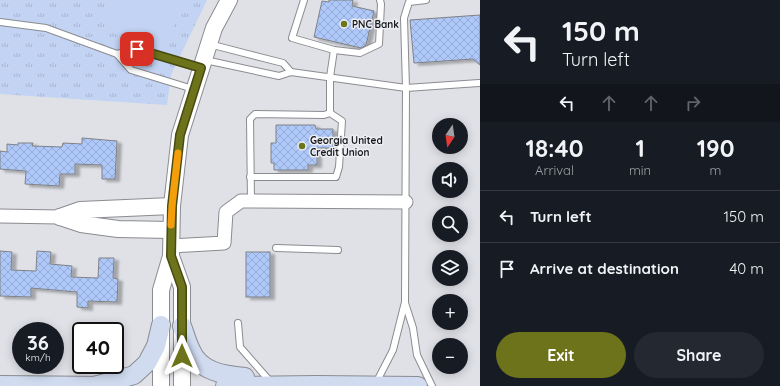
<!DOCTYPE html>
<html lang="en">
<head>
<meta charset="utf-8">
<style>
  :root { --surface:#171b24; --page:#242831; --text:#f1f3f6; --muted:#9ea1a6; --line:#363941; --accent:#6d731a }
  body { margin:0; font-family:Quicksand,sans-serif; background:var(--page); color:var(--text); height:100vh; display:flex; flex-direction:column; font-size:15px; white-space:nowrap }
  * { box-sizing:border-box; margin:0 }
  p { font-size:13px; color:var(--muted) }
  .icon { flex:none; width:22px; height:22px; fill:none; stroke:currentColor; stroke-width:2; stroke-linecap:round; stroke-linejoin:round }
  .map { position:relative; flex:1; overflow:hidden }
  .drawer { display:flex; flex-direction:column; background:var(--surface); width:300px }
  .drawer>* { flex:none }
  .top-card { background:#171b24; color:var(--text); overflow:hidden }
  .needle { width:26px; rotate:193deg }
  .buttons { position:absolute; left:432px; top:118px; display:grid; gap:8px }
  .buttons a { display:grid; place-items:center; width:36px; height:36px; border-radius:50%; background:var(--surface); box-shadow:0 2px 10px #0003; font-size:20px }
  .speed { position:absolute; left:12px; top:322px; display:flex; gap:8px; font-size:20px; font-weight:700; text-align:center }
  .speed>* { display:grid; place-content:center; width:52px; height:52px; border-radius:50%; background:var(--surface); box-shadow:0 2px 10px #0003; line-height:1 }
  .speed small { font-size:10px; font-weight:400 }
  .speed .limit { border:2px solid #111; border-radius:6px; background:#fff; color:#111 }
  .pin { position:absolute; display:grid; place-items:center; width:34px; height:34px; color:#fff; margin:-17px; border-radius:8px; box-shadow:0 2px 6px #0006 }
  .me { position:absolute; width:44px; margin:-22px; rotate:0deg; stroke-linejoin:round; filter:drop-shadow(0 0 3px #0008) }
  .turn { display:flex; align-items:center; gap:14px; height:84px; padding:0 16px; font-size:18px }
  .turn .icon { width:52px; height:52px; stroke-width:2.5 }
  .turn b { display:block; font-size:28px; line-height:34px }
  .lanes { display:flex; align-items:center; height:38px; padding:0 16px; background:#0003; justify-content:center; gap:20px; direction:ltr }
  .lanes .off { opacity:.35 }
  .eta { display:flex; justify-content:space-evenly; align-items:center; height:68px; text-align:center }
  .eta b { font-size:24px; font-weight:800; line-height:28px }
  .primary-button { display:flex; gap:8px; margin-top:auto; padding:8px 16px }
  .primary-button a { flex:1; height:46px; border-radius:24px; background:var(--accent); color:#fff; font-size:16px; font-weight:800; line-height:46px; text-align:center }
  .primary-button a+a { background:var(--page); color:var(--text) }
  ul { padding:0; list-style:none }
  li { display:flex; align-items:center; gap:12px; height:52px; padding:0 16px; border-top:1px solid var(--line) }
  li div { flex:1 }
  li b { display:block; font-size:15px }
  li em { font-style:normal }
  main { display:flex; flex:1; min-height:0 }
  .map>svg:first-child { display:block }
  .grass { fill:url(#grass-tufts) }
  .pitch { fill:#c2d3f3 }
  .building { fill:url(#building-cross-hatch); stroke:#7f8185; filter:url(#shadow) }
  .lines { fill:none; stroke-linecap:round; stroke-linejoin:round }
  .service-casing { stroke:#8a8c90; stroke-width:8 }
  .minor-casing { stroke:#8a8c90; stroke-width:15 }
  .tertiary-casing { stroke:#8a8c90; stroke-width:18 }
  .secondary-casing { stroke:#8a8c90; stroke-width:20 }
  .service { stroke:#fff; stroke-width:6 }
  .minor { stroke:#fff; stroke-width:13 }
  .tertiary { stroke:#fff; stroke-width:16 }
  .secondary { stroke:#d0dbf0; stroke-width:18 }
  .route-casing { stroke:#474b11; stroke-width:10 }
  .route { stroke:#6d731a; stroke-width:7 }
  .slow { stroke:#f59e0b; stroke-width:7 }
  .poi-dot { fill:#6d731a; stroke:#eceef3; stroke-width:1.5 }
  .labels { text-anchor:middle; stroke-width:3; stroke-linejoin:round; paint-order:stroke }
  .poi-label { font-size:10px; font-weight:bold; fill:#191a1c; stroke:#eceef3; text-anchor:start }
</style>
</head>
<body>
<main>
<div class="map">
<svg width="480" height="386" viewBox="0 0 480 386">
  <defs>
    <pattern id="grass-tufts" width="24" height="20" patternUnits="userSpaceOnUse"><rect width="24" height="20" fill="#c2d3f3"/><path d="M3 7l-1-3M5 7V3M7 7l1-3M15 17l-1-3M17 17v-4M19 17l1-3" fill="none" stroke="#a6b5d0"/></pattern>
    <pattern id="building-cross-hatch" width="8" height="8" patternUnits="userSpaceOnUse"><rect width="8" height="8" fill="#aec8fa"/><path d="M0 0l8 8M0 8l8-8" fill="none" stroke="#95abd6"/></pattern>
    <filter id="shadow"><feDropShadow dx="4.5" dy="2.5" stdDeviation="1" flood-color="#0004"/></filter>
  </defs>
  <rect width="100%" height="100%" fill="#dfe1e6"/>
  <polygon class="grass" points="0,0 207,0 171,75 167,105 0,94"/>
  <polygon class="pitch" points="110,0 181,0 171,38 165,41 107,25 104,20"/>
  <g class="building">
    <polygon points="329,0 353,0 352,6 374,11 366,45 361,48 314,37 322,1 329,2"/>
    <polygon points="480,15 480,65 473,59 414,63 410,20"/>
    <polygon points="276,125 315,125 316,129 333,129 333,148 317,148 317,165 308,165 308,170 274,170 274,163 271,163 271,143 276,143"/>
    <polygon points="82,138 117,141 115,179 102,179 102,165 75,164 75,174 60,174 59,186 25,184 26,171 0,169 0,151 7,152 7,144 18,145 18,143 33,143 32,146 62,147 63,143 82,144"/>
    <polygon points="0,251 12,252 11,270 36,271 37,251 51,252 50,264 72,266 71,277 98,278 99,258 114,258 113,278 118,279 117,302 88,301 88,308 77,307 77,292 31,288 31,297 0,296"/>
    <rect x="246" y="252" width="24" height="45"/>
  </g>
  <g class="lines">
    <defs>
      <g id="service">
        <polyline points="304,0 292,38 334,50 360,53 379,44 381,4 380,0"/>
        <polyline points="0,22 46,28 117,54 131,70 193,89"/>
        <polyline points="209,44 283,63 291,72"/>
        <polyline points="117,54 137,49 200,68"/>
        <polyline points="205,60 279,76 291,72 406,88 404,18 409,2 426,0"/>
        <polyline points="250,177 336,177 339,167 342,121 330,113"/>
        <polyline points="251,201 250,119 255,114 324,115 330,113 330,77 334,50"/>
        <polyline points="276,248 338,250"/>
        <polyline points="405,303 413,328 417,355 432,386"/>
        <polyline points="238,323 240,347 268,379"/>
        <polyline points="376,383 393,350 405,302 406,88 479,83 480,83"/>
      </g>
      <g id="minor">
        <polyline points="0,216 60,217"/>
        <polyline points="171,246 224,243 226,212 241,201 406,202"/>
      </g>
      <g id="tertiary">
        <polyline points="60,217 80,210 172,206"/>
        <polyline points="60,217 81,224 118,229 171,230"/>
        <polyline points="171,256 182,287 182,386"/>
        <polyline points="161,386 161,290 171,256 172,206 180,135 214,28 229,0"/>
      </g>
      <g id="secondary">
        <path d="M182,326c3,8 5,16 9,24 9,22 33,25 54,27"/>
        <polyline points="0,385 106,386"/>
        <polyline points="94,386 117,380 134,375 147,363 156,346 161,325"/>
        <polyline points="225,386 317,385 418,386"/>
      </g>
    </defs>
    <use href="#service" class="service-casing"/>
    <use href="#minor" class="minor-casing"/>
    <use href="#tertiary" class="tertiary-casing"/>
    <use href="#secondary" class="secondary-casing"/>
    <use href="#service" class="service"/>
    <use href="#minor" class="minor"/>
    <use href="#tertiary" class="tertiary"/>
    <use href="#secondary" class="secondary"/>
  </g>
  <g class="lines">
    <defs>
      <polyline id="route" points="137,49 201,68 180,135 172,206 171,256 182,287 182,356"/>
    </defs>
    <use href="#route" class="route-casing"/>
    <use href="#route" class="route"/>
    <polyline class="slow" points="171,225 172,206 178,153"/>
  </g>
  <g class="poi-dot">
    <circle cx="344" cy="24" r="4"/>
    <circle cx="302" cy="146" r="4"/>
  </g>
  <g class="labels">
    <g class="poi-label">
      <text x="352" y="28">PNC Bank</text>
      <text x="310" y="144">Georgia United<tspan x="310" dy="12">Credit Union</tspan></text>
    </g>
  </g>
</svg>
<div class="buttons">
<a><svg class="needle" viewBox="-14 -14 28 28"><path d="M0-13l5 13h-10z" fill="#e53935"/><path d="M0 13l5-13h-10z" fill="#9ea1a6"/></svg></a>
<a><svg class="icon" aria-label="sound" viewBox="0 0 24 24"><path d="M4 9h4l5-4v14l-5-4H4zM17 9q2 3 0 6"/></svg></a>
<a><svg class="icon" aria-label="search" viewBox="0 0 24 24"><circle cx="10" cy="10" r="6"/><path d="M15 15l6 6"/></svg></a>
<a><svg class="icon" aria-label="layers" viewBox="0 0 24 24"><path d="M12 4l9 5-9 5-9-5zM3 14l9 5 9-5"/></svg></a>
<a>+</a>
<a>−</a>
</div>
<div class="speed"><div>36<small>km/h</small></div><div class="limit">40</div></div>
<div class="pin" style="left:137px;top:49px;background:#d93025"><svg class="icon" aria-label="arrive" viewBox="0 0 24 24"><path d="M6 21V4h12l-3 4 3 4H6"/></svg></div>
<svg class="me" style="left:182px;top:356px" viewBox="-20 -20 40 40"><path d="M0-17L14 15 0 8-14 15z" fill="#6d731a" stroke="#fff" stroke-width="4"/></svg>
</div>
<section class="drawer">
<div class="top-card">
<div class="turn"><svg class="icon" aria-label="left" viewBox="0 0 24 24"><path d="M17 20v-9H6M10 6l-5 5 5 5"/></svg><div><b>150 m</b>Turn left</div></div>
<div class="lanes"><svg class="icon" aria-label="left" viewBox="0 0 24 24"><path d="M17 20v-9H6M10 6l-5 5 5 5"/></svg><svg class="icon off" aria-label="ahead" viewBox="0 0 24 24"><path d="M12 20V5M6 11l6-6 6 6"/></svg><svg class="icon off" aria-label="ahead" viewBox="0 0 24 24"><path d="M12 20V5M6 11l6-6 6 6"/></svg><svg class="icon off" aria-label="right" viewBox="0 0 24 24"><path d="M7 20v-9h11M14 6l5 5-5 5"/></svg></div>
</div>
<div class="eta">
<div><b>18:40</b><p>Arrival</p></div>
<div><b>1</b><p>min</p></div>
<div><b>190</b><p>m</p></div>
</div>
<ul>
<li><svg class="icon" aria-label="left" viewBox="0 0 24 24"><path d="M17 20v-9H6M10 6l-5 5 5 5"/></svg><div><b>Turn left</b></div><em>150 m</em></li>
<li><svg class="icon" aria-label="arrive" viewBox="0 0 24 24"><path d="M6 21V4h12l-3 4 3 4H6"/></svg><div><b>Arrive at destination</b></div><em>40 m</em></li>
</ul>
<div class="primary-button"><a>Exit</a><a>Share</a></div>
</section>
</main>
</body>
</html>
